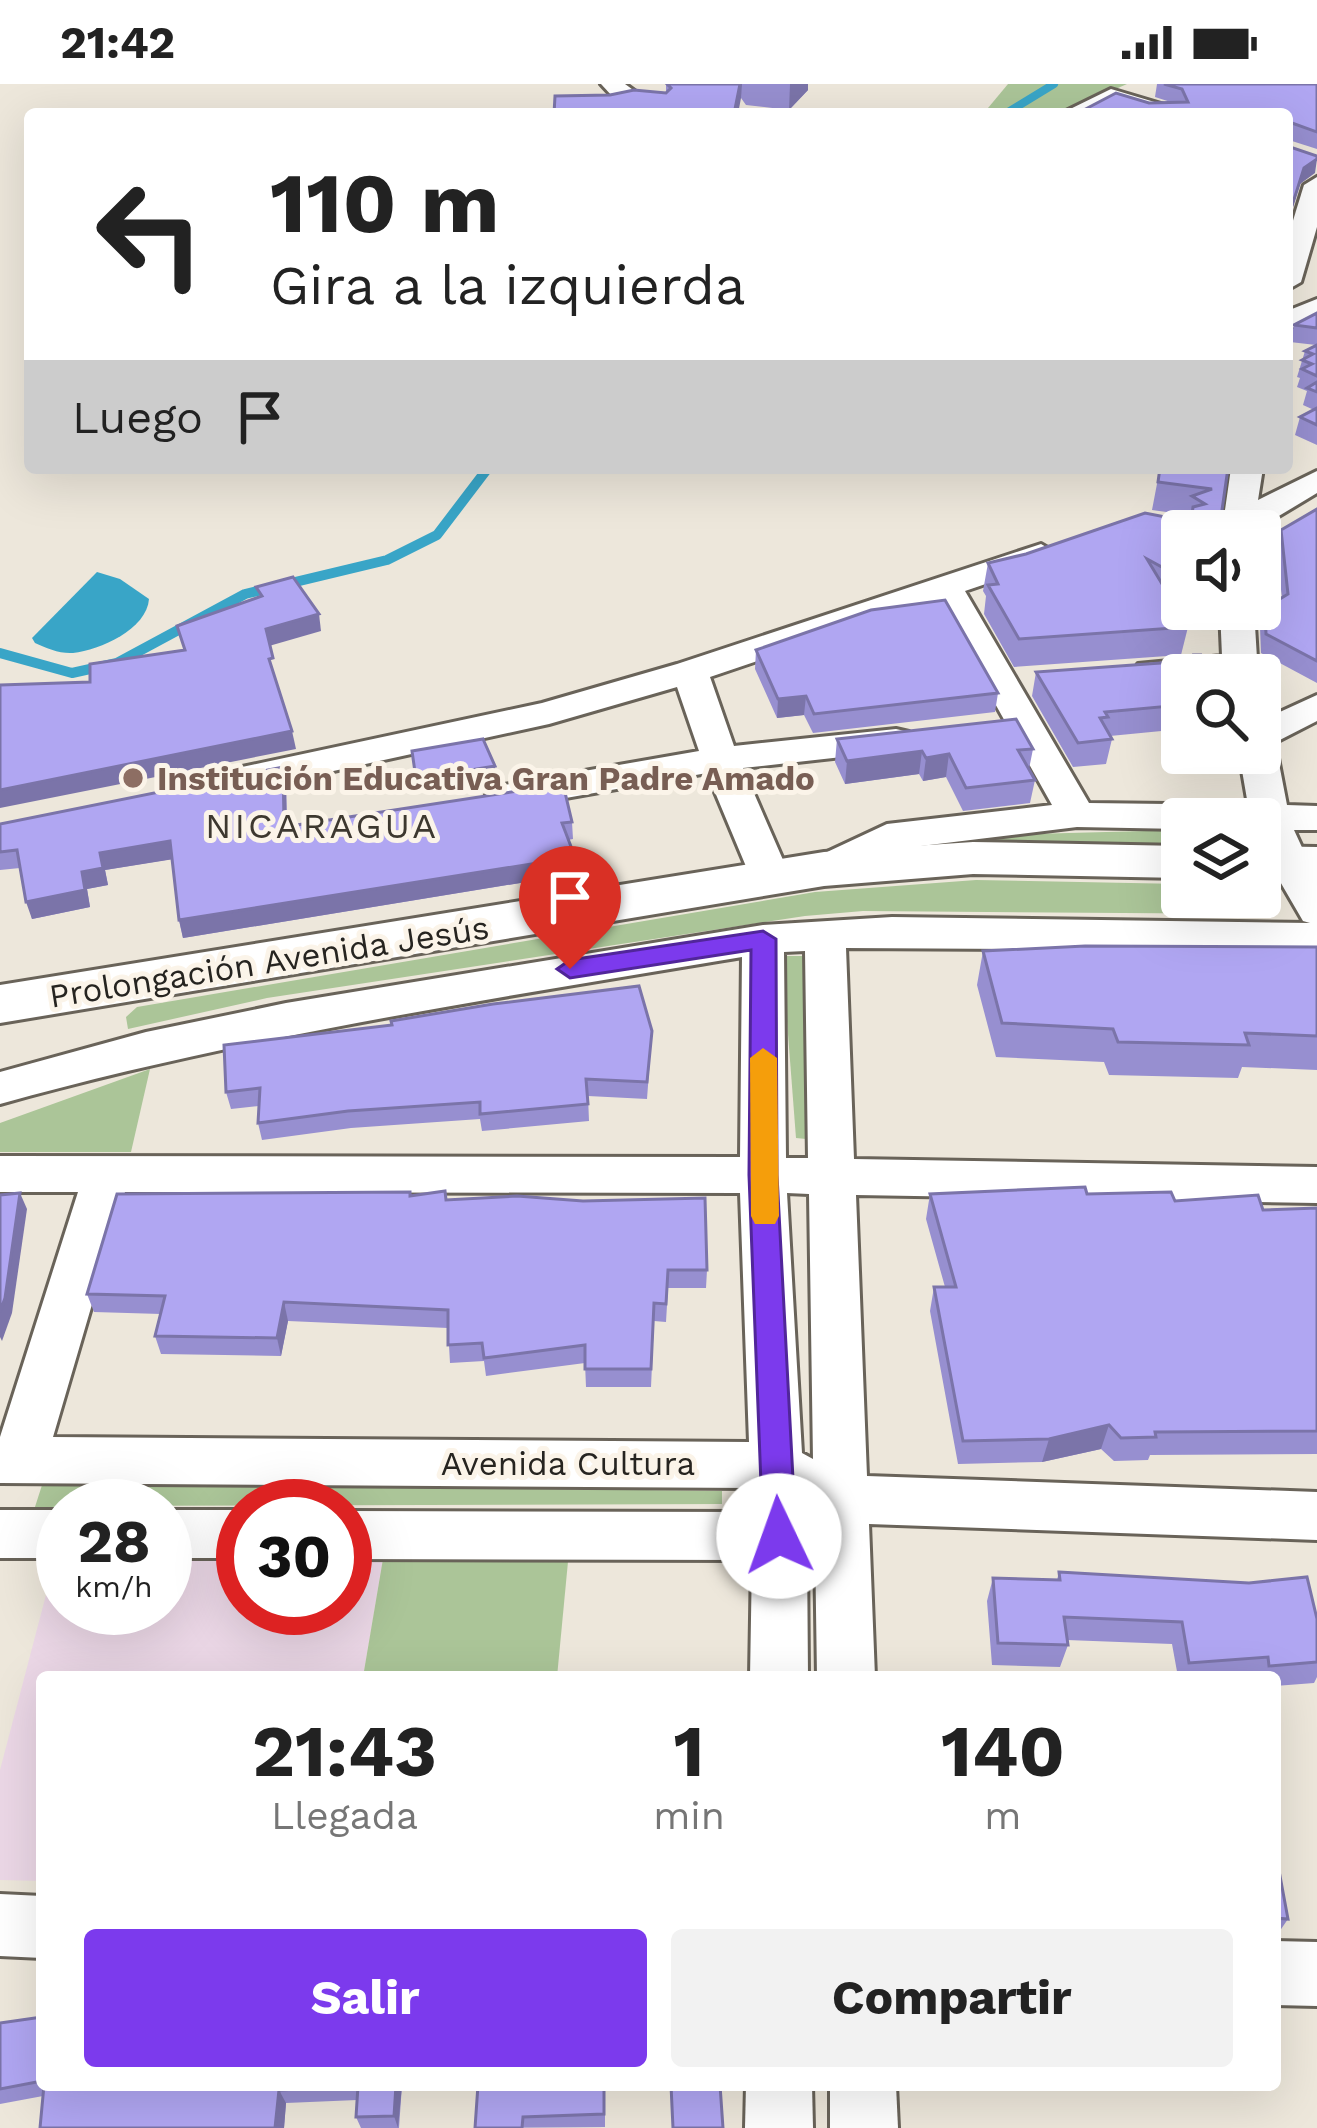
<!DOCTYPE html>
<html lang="es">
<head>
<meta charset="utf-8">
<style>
  :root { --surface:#fff; --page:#f2f2f2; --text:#222; --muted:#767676; --accent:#7c3aed }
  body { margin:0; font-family:"Work Sans",sans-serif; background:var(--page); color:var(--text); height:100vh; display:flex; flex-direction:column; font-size:45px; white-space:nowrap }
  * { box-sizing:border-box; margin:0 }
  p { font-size:39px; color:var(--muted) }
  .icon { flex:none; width:66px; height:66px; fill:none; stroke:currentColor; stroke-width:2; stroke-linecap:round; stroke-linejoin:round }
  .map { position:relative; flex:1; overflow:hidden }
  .panel { position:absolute; left:36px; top:1587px; width:1245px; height:420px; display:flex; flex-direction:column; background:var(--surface); border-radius:12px; box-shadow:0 12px 48px #0002 }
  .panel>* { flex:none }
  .guide { position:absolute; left:24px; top:24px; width:1269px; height:366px; border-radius:12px; box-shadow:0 12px 48px #0002; background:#fff; color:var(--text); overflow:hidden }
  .tools { position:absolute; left:1161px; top:426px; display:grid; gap:24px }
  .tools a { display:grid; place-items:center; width:120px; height:120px; border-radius:12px; background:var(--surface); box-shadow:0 12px 48px #0002; font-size:60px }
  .speed { position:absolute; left:36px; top:1395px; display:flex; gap:24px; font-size:60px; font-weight:700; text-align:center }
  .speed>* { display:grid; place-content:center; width:156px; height:156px; border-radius:50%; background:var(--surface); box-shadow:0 12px 48px #0002; line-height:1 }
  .speed small { font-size:30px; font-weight:400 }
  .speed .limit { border:18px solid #d22; background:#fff; color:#111 }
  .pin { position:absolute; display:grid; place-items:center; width:102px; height:102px; color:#fff; margin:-123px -51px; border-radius:50% 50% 50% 0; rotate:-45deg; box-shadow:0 0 12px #0007 }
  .pin .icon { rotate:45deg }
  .me { position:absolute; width:132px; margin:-66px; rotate:357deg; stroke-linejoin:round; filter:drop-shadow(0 0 9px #0008) }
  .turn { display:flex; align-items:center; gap:42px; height:252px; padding:0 48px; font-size:54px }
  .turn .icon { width:156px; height:156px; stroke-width:2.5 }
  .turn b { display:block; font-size:84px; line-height:102px }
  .then { display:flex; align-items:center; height:114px; padding:0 48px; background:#0003; gap:24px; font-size:45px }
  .eta { display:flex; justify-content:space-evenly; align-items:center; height:204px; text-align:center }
  .eta b { font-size:72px; font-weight:700; line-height:84px }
  .primary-button { display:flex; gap:24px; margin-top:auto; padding:24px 48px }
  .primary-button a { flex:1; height:138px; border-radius:12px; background:var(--accent); color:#fff; font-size:48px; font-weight:700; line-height:138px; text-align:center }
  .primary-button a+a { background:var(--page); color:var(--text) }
  .status { display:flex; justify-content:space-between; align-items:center; height:84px; padding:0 60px; background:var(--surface); direction:ltr }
  .status svg { height:33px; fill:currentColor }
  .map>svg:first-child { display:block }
  .education { fill:#ebd7e6 }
  .green { fill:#abc598 }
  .water { fill:#39a5c7 }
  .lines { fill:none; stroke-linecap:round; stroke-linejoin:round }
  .stream-far1 { stroke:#39a5c7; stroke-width:8 }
  .stream { stroke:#39a5c7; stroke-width:10 }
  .minor-casing { stroke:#696359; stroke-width:6 }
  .major-casing { stroke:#696359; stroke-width:6 }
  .minor { fill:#fff; fill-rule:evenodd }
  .major { fill:#fff; fill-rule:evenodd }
  .wall { fill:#978fd0 }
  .shaded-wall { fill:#7b74a9 }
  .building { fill:#b0a6f2; stroke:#7b74a9; stroke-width:3 }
  .route { fill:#7c3aed; stroke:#51269a; stroke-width:3 }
  .slow { fill:#f59e0b }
  .education-dot { fill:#8d6e63; stroke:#fbf4e9; stroke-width:4.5 }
  .labels { text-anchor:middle; stroke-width:10; stroke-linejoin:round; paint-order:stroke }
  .education-label { font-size:33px; font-weight:bold; fill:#785e54; stroke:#fbf4e9; text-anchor:start }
  .street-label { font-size:33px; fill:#262420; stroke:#fbf4e9 }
  .neighbourhood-label { font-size:36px; letter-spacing:3px; fill:#3d382f; stroke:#fbf4e9 }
</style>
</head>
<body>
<div class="status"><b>21:42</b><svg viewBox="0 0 49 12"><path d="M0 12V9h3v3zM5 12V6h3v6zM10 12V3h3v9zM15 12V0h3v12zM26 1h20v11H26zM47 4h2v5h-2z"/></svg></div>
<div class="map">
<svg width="1317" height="2044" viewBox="0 0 1317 2044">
  <rect width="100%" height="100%" fill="#ede7db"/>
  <polygon class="education" points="57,1469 63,1469 63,1524 165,1524 165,1469 243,1469 243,1524 345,1524 345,1469 384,1469 363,1593 42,1593 42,1797 0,1796 0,1686"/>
  <g class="green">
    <polygon points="1008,0 1127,0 1059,30 983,30"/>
    <polygon points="1182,746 1182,762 979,758 1031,750"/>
    <polygon points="976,796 1182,800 1182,813 1258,813 1265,830 863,827 805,832 267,914 128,945 126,933 137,923 815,808"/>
    <polygon points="782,872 807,872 826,1057 796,1054"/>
    <polygon points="150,985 131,1068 0,1068 0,1039"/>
    <polygon points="43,1398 722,1407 722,1420 63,1422 34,1426"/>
    <polygon points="569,1467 557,1593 363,1593 384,1469"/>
  </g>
  <path class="water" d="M97,488l23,7 29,20c-2,30 -49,51 -76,54 -13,1 -27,-5 -38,-10l-3,-5z"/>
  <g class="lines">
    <polyline class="stream-far1" points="1005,30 1054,0"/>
    <polyline class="stream" points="0,569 72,589 117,579 245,510 387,476 437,451 488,384"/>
    <defs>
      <g id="minor">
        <polygon points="601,0 625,0 666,30 625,26"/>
        <polygon points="1111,5 1178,25 1182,30 1146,30 1113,20 1091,30 1060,30"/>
        <polygon points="1317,93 1317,143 1301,198 1287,206 1287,156 1304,101"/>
        <polygon points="1317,215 1317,234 1287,246 1287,227"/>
        <polygon points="1231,384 1263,384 1258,416 1317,387 1317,409 1254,447 1222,447"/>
        <path d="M1041,460l17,10 -5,7 -88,30 124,212 159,2 -9,-52h21v-32l57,-26v26l-47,24 7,8 10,52 30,1v24h-23l23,50v71l-471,-3 8,211 463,8v36l-461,-8 11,281 450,16v48l-448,-16 6,153h-58l-2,-134 -8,5 1,129h-58l2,-117 -407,-1v-48l407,1 -1,-24 -751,-5v-46l78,-245h-78v-36l740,1 2,-200c-250,42 -498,79 -742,147v-32l146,-40 140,-29 477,-78 129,-8 418,6 -7,-2 -39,-67 -4,-35h-78v10l-105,-2 -181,22 -58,29 -14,4 -14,-4 -6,-9 6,-9 77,-36 165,-19 -115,-205 -227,77 24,69 162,-17 13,3 6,8 -6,8 -13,3 -153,17 47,108 -6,9 -14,4 -14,-4 -6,-9 -43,-103 -203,36 -14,-3 -5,-9 5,-9 14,-3 195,-34 -22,-64 -128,37 -321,70 -13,-4 -6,-8 6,-8 13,-4 314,-67 135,-39zM805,867l3,207h-22l-2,-206zM125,1108l615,1 9,249 -696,-5zM787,1109l22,1 4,265 -11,-6z"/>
        <polygon points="1220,525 1254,525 1258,591 1182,591 1182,597 1138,596 1133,588 1138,580 1222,572"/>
        <rect x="0" y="1426" width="63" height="48"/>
        <rect x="165" y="1426" width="78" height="48"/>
        <polygon points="0,1810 42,1812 42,1874 0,1872"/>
        <polygon points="1275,1857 1317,1858 1317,1922 1275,1921"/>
        <polygon points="746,2001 812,2001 813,2044 745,2044"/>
        <polygon points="830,2001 896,2001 898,2044 830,2044"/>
      </g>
      <g id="major">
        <polygon points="973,758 1182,762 1182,794 973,790 824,802 0,939 0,901 824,768"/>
        <polygon points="1260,762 1317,763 1317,797 1260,796"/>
      </g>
    </defs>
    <use href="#minor" class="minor-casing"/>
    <use href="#major" class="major-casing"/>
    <use href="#minor" class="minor"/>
    <use href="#major" class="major"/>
  </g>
  <g class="wall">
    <polygon points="666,0 808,0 808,6 789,26 746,21 741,14 666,9"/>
    <polygon points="1157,0 1317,0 1317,65 1155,13"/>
    <polygon points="1317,229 1317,361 1295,351 1300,333 1314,326 1303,321 1307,307 1297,303 1300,294 1297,293 1305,267 1316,261 1290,258 1294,241"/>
    <polygon points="1160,384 1228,384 1220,447 1182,447 1182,525 1221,525 1216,545 1176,522 1188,543 1181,571 1014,583 984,530 986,512 983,507 988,479 1186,437 1188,431 1152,426"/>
    <polygon points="1317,425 1317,599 1261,569 1260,543 1265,524 1282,514 1276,464 1281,446"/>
    <polygon points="756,566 998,609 995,628 813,649 804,631 777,634 755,585"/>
    <polygon points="1036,588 1182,591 1182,645 1110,652 1112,655 1106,680 1073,683 1032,612"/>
    <polygon points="837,655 1033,665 1029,685 1035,696 1030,719 963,727 946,693 923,697 919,690 845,700 835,678"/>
    <polygon points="286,700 287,737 290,742 572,738 573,755 568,756 575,773 575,790 183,854 179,836 172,775 105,786 108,801 87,805 90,823 32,835 20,784 0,786 0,740"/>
    <polygon points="1317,863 1317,986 1242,983 1238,994 1109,991 1104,978 996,973 977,901 983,867"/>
    <polygon points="392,941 652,947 647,1015 588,1012 589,1037 482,1047 480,1035 351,1044 262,1056 258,1039 259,1022 231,1025 226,1008"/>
    <polygon points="930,1110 1087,1110 1263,1126 1317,1124 1317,1370 1150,1371 1148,1376 1114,1377 1101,1365 1042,1378 958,1380 930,1227 934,1203 945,1203 926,1135"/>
    <polygon points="410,1112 446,1116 707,1186 706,1204 668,1204 666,1238 654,1237 651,1303 586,1303 585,1279 486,1292 484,1277 450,1279 448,1244 288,1237 281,1272 161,1270 155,1252 161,1230 94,1228 87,1210"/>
    <polygon points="1059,1488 1317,1535 1317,1593 1314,1599 1275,1602 1275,1593 1178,1593 1172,1560 1067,1556 1068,1561 1060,1583 992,1581 987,1517 993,1494 1057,1496"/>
    <polygon points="1275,1765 1288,1835 1277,1851 1275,1851"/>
    <polygon points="42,1933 42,2001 402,2001 399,2044 361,2044 356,2033 357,2016 286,2019 284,2044 40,2044 43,2012 0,2020 0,1939"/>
    <polygon points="478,2001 605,2001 605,2043 475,2044"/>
  </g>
  <g class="shaded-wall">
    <polygon points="740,0 742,0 741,14 738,30 734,30"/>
    <polygon points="790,0 808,0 808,6 789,26"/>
    <polygon points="1317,75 1315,89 1300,100 1287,141 1304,84"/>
    <polygon points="319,530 321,547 269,562 266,545"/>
    <polygon points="806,612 804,631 777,634 778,615"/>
    <polygon points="292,647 296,665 0,724 0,706"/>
    <polygon points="922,667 919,690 845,700 847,677"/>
    <polygon points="949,670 946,693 923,697 926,674"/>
    <polygon points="495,682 496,696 418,708 416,695"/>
    <polygon points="283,683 286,700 287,754 284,737"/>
    <polygon points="170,757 174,775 105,786 108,801 87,805 90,823 32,835 26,818 100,769"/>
    <polygon points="575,773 575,790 183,854 179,836"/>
    <polygon points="20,1109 27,1125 12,1229 2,1257 0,1253 0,1228"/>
    <polygon points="284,1218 288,1237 281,1272 277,1254"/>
    <polygon points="1109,1341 1101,1365 1042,1378 1049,1355"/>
    <polygon points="396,2001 402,2001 398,2044 394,2032"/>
    <polygon points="279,2006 286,2019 284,2044 275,2044"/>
  </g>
  <g class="building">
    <polygon points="667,0 740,0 734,30 554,30 555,12 610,11 634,6 666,9 671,4"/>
    <polygon points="1164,0 1317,0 1317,48 1292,39 1287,43 1287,30 1076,30 1116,9 1149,19 1188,18 1182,5"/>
    <polygon points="1287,59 1287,62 1317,72 1317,75 1304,84 1291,125 1287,124"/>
    <polygon points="1317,229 1317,244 1294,241"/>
    <polygon points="1317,261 1317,292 1302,285 1312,280 1302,276 1313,270 1305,267"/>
    <polygon points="1317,298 1317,308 1307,304"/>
    <polygon points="1317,324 1317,341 1300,333"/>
    <polygon points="1160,384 1228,384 1219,447 1182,447 1182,494 1147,475 1188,543 1019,555 988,501 998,500 988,479 1026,470 1145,429 1191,438 1193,423 1205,420 1192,412 1212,405 1158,398"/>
    <polygon points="1317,425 1317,577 1266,550 1265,524 1288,510 1281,446"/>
    <polygon points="293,493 319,530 266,545 273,574 269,575 292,647 0,706 0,601 90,598 90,580 185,566 177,542 262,512 256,503"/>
    <polygon points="945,516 998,609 814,630 806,612 778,615 756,566 871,526"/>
    <polygon points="1193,571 1201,571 1213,591 1182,591 1182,621 1105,628 1108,633 1100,634 1112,655 1078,659 1036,588 1188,577"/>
    <polygon points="1016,635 1033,665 1018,666 1035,696 966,704 949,670 926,674 922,667 847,677 837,655"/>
    <polygon points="483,655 495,682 416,695 412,667"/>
    <polygon points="283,683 284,737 289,736 290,742 563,700 572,738 562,739 575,773 179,836 170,757 100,769 103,784 82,788 85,806 26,818 17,766 0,768 0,740"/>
    <polygon points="1085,862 1317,863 1317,952 1245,949 1249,961 1118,958 1113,945 1002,939 983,867"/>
    <polygon points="639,902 652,947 647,998 586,995 588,1020 480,1030 480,1018 348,1027 258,1039 260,1004 226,1008 224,961 392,941 391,937 493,920"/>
    <polygon points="1085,1103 1087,1110 1171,1108 1175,1117 1258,1111 1263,1126 1317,1124 1317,1347 1155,1348 1156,1353 1121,1354 1109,1341 1049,1355 963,1357 934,1203 956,1203 930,1110"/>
    <polygon points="445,1107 446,1116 517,1112 583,1117 705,1114 707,1186 668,1186 666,1220 654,1219 651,1285 585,1285 585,1261 484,1274 482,1259 448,1261 448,1226 284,1218 277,1254 155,1252 165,1212 87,1210 117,1110 410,1108 410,1112"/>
    <polygon points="20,1109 5,1214 0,1228 0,1111"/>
    <polygon points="1059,1488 1249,1499 1307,1493 1317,1535 1317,1578 1269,1582 1268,1573 1189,1579 1182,1538 1064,1533 1068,1561 998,1559 993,1494 1060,1496"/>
    <polygon points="1275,1765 1288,1835 1275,1834"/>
    <polygon points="42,1933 42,1997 0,2005 0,1939"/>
    <polygon points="44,2001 396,2001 394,2032 356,2033 358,2002 279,2006 275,2044 40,2044"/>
    <polygon points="478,2001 604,2001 604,2030 523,2033 522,2044 475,2044"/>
    <polygon points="671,2001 720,2001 723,2044 673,2044"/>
  </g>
  <polygon class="route" points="763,847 776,855 777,1091 796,1452 791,1462 779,1466 768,1462 763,1452 749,1091 751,866 570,894 557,885 570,876"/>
  <polygon class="slow" points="763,964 777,974 779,1132 775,1140 755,1140 751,1132 750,974"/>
  <circle class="education-dot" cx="133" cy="694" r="12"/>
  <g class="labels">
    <g class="education-label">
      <text x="157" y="706">Institución Educativa Gran Padre Amado</text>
    </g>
    <g class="street-label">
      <text transform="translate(269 877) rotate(-9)" y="12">Prolongación Avenida Jesús</text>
      <text x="568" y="1391">Avenida Cultura</text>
    </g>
    <g class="neighbourhood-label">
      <text x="322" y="754">NICARAGUA</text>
    </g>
  </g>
</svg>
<div class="tools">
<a><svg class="icon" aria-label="sound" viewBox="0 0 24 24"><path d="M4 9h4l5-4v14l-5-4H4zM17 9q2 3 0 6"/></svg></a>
<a><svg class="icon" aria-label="search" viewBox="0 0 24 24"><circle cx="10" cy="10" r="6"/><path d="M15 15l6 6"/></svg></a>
<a><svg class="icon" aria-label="layers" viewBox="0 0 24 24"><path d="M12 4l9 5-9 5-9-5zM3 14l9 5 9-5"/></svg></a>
</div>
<div class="speed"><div>28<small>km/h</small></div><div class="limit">30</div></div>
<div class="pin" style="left:570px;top:885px;background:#d93025"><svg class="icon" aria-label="arrive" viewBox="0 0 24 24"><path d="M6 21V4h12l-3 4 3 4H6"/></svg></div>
<svg class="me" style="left:779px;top:1452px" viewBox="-20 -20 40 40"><circle r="19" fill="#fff"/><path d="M0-13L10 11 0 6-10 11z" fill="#7c3aed"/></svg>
<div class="guide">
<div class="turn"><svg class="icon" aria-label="left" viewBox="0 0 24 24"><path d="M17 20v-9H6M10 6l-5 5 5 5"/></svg><div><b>110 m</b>Gira a la izquierda</div></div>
<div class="then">Luego<svg class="icon" aria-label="arrive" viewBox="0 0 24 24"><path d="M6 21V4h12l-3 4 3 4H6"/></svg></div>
</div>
<section class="panel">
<div class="eta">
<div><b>21:43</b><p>Llegada</p></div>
<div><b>1</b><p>min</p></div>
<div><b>140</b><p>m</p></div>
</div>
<div class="primary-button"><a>Salir</a><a>Compartir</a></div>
</section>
</div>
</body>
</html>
